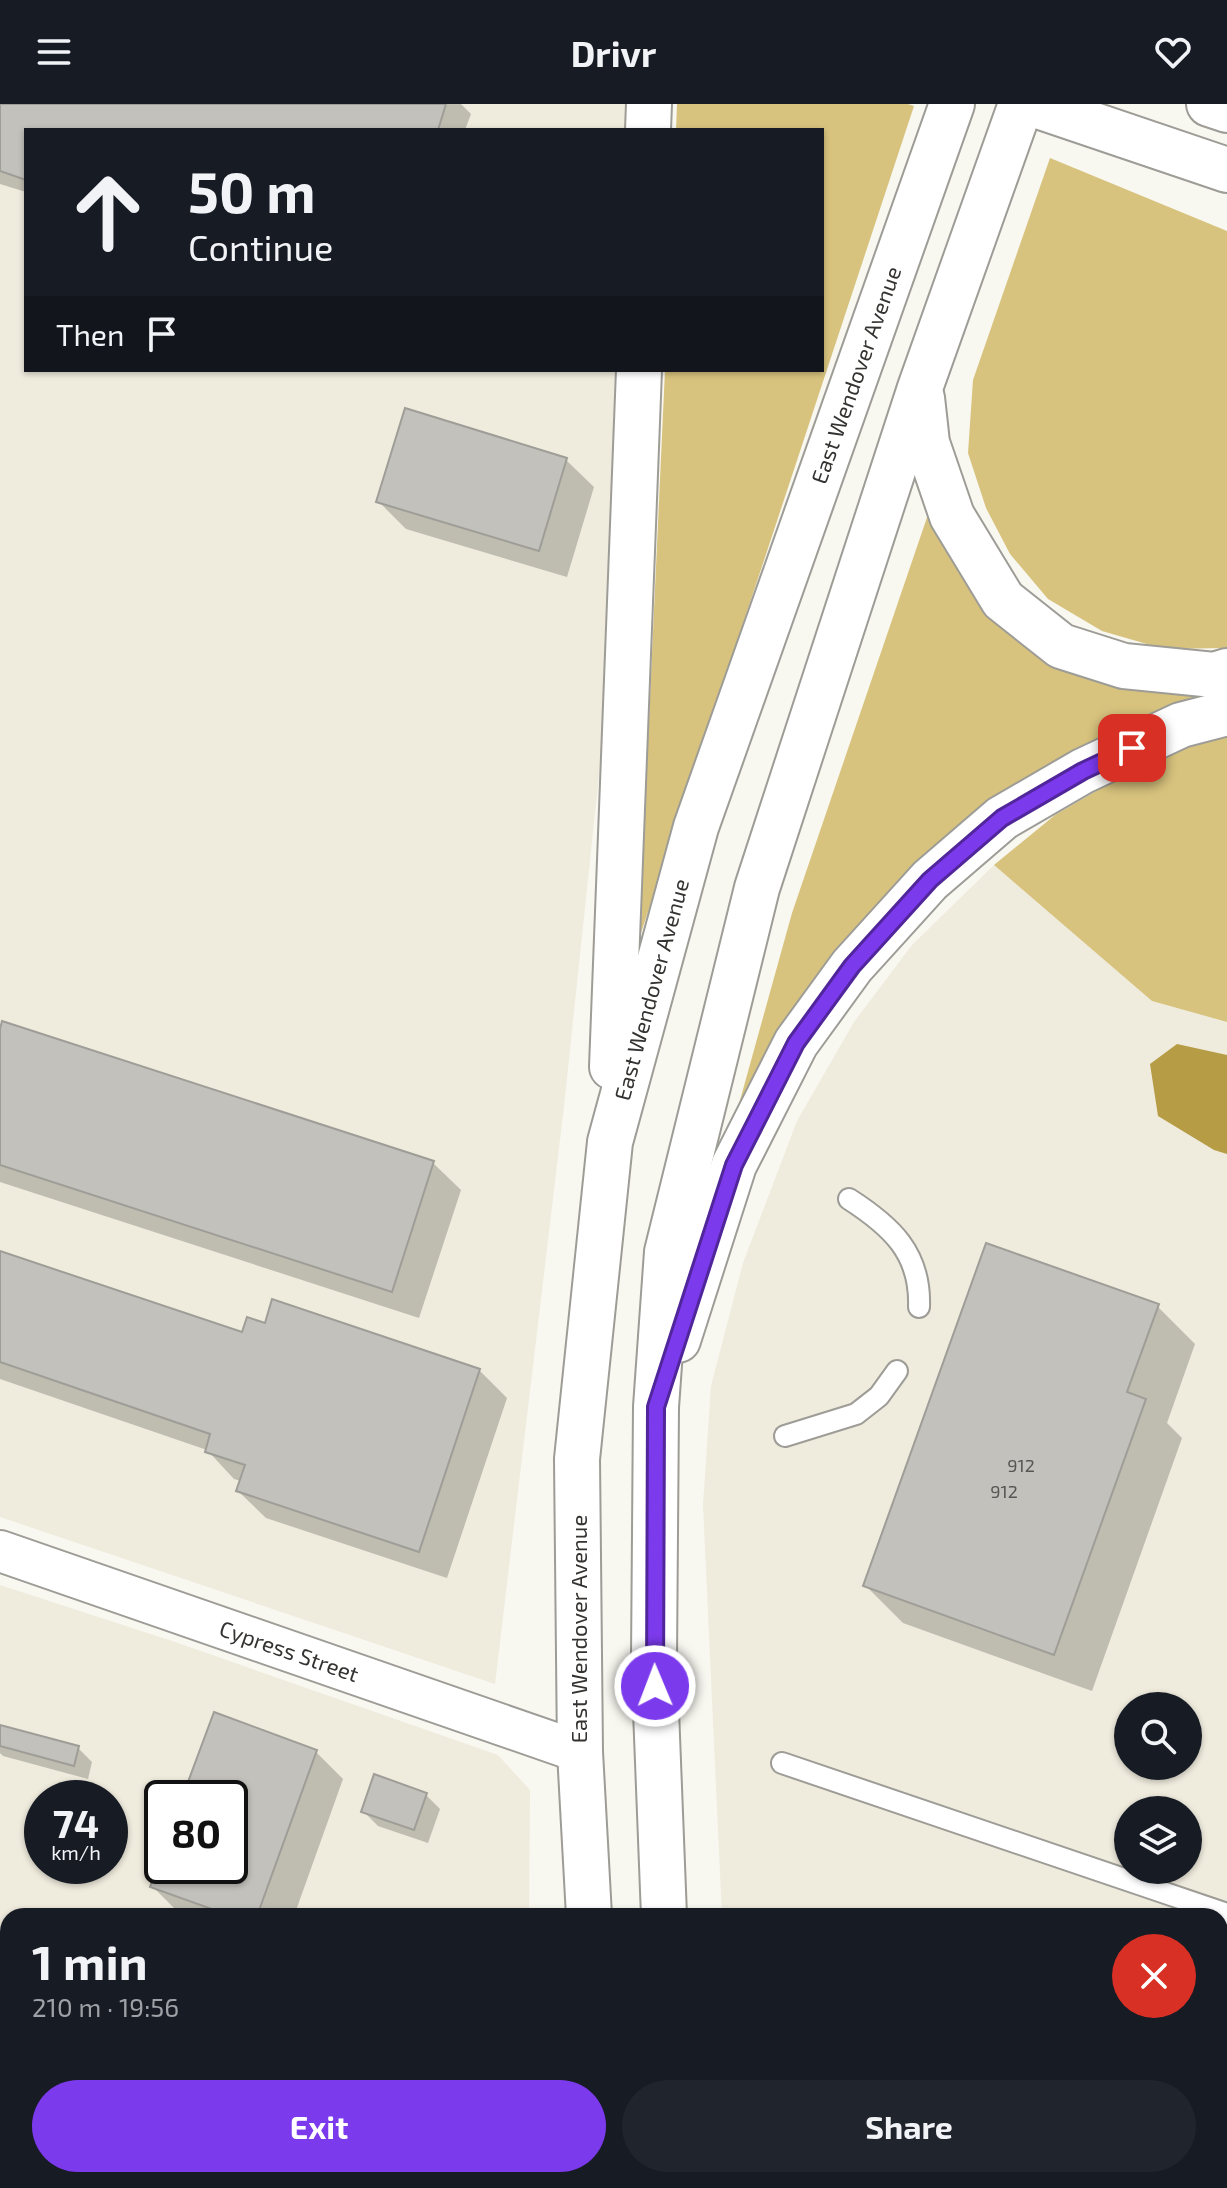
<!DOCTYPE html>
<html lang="en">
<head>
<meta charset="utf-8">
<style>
  :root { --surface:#171b24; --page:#20242c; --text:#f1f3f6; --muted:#9ea1a6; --accent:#7c3aed }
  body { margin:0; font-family:"Exo 2",sans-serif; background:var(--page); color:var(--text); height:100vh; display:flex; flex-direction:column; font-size:30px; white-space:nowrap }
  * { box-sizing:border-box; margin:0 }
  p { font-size:26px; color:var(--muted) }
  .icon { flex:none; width:44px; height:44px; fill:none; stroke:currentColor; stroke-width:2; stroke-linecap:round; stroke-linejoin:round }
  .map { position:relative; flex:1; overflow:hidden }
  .details { position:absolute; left:0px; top:1804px; width:1228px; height:280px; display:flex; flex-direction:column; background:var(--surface); border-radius:24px 24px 0 0; box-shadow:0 2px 6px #0004 }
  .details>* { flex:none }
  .top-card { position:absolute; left:24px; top:24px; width:800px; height:244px; border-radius:0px; box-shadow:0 2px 6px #0004; background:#171b24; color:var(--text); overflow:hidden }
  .tools { position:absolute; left:1114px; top:1588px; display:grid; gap:16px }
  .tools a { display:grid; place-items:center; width:88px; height:88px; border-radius:50%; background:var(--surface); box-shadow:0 2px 6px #0004; font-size:40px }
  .speed { position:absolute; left:24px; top:1676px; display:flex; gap:16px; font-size:40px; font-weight:700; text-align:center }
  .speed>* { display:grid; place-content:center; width:104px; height:104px; border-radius:50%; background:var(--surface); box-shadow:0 2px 6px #0004; line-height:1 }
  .speed small { font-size:20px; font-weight:400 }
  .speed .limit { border:4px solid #111; border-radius:12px; background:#fff; color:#111 }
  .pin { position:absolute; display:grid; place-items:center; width:68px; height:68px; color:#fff; margin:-34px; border-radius:16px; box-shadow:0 4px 12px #0006 }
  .me { position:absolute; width:88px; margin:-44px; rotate:359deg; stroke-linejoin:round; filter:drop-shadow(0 0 6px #0008) }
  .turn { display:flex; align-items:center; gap:28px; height:168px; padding:0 32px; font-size:36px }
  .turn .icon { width:104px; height:104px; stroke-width:2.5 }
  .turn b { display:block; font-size:56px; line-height:68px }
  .then { display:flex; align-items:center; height:76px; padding:0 32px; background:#0003; gap:16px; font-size:30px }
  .round { display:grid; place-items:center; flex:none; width:84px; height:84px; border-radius:42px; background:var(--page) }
  .head { display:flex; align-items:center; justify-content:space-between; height:136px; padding:0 32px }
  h1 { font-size:48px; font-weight:700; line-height:60px }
  .button { display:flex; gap:16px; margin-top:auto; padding:16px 32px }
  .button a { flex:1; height:92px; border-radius:48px; background:var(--accent); color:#fff; font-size:32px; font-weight:700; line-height:92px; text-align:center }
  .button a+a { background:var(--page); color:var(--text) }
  header { display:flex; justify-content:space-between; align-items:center; height:104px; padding:0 32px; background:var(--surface); font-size:36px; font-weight:700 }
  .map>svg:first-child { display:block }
  .built { fill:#efebdd; fill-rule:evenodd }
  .green { fill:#d8c37e }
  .water { fill:#b69d45 }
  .shadow { fill:#0003 }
  .building { fill:#c3c1bb; stroke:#9f9d97; stroke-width:2 }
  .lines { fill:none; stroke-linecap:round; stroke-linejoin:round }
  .service-casing { stroke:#9d9c96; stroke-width:24 }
  .minor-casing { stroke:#9d9c96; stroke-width:44 }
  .secondary-casing { stroke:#9d9c96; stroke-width:48 }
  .trunk-casing { stroke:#9d9c96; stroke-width:48 }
  .service { stroke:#fff; stroke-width:20 }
  .minor { stroke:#fff; stroke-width:40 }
  .secondary { stroke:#fff; stroke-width:44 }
  .trunk { stroke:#fff; stroke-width:44 }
  .route-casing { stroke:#51269a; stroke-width:20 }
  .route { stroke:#7c3aed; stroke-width:14 }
  .labels { text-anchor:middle; stroke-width:6; stroke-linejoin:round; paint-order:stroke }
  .number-label { font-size:18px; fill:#585654 }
  .street-label { font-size:22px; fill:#343331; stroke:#fff }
</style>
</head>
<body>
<header><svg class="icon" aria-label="menu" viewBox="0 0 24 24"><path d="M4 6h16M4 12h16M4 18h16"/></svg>Drivr<svg class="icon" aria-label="heart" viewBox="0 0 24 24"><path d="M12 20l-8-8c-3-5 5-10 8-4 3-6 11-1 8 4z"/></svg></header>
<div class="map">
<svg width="1227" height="2084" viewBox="0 0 1227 2084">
  <rect width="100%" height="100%" fill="#f8f7f0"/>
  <g class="built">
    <polygon points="0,0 628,0 627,26 26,26 26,266 621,266 613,539 564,1002 495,1580 0,1413"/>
    <path d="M994,761l158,136 75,21v1166h-493v-8h486v-264h-498l-19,-411 8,-119 32,-123 54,-142 57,-99 58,-77zM1128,1602h60v60h-60zM1128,1706h60v60h-60z"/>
    <path d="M0,1481l172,56 326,114 32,35 -1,126h-521v264h518v8h-526zM42,1694h68v68h-68zM162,1694h68v68h-68z"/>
  </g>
  <g class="green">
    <polygon points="677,0 908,0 914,2 639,835 665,266 822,266 822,26 676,26"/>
    <polygon points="1050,54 1227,127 1227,544 1164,545 1102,527 1048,495 1010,450 986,404 968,349 973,276"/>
    <polygon points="935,390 985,492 1196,588 1198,597 1052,662 750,1002 739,1000 792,809"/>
    <polygon points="1227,630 1227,918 1152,897 994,761 1055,711 1134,665 1214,633"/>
  </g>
  <polygon class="water" points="1177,940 1227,951 1227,1050 1214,1046 1158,1012 1150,960"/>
  <g class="shadow">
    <polygon points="0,0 461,0 471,10 465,26 26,26 26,88 0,80"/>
    <polygon points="566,356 594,383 567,473 406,425 378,397"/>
    <polygon points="0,931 433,1059 461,1086 419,1214 0,1078"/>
    <polygon points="0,1149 243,1230 479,1266 507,1294 447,1474 266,1414 238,1387 241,1377 234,1375 207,1346 0,1275"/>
    <polygon points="1157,1202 1195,1240 1167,1319 1182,1334 1092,1587 903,1519 865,1481"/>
    <polygon points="0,1623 78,1644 92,1658 88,1675 3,1652 0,1649"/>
    <polygon points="316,1648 343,1675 294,1812 186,1812 180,1810 152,1782 162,1756 162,1762 230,1762 230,1694 184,1694"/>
    <polygon points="426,1691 440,1705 428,1739 378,1722 363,1707"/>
  </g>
  <g class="building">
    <polygon points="0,0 446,0 438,26 26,26 26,76 0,67"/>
    <polygon points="405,304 567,354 539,447 376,398"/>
    <polygon points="2,917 434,1057 392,1188 0,1061 0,925"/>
    <polygon points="986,1139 1159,1200 1127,1288 1146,1295 1054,1551 863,1482"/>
    <polygon points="0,1147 242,1228 247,1213 265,1219 272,1195 480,1265 419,1448 236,1387 245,1361 205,1348 210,1330 0,1258"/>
    <polygon points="214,1608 317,1646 257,1812 231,1812 150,1783 162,1750 162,1762 230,1762 230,1694 182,1694"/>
    <polygon points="0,1621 79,1642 74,1662 0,1642"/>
    <polygon points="374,1670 427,1689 414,1726 361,1708"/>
    <polygon points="897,2076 906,2076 931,2084 894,2084"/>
  </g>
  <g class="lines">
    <defs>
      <g id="service">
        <path d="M849,1095c42,27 72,54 70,108"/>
        <polyline points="785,1332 856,1310 879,1292 897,1267"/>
        <polyline points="782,1659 1227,1810"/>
      </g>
      <g id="minor">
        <path id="s1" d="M0,1447l580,201"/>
      </g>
      <g id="secondary">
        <polyline points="1032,0 1227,66"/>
        <polyline points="1209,0 1227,6"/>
      </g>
      <g id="trunk">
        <polyline points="648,26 649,0"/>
        <polyline points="922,294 927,339 952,412 1003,496 1061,542 1124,562 1214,571 1227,567"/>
        <polyline points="612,963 639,266"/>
        <polyline points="678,1236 734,1061 796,939 852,862 930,776 1002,714 1083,667 1181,621 1227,609"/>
        <path id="s2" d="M589,1812l-9,-164 -3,-293 33,-317 86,-315 256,-723"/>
        <polyline points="664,1812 654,1555 656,1303 667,1148 757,784 920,284 1021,0"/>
        <polyline points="599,2076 599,2084"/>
        <polyline points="673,2076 673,2084"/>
      </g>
    </defs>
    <use href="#service" class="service-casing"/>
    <use href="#minor" class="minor-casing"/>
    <use href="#secondary" class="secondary-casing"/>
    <use href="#trunk" class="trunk-casing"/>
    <use href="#service" class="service"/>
    <use href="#minor" class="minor"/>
    <use href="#secondary" class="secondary"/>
    <use href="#trunk" class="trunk"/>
  </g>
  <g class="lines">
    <defs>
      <polyline id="route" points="655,1582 656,1303 734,1061 759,1012 796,939 852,862 930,776 1002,714 1083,667 1132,644"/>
    </defs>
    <use href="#route" class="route-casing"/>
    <use href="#route" class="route"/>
  </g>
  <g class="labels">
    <g class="number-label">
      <text x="1021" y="1368">912</text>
      <text x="1004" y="1394">912</text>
    </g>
    <g class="street-label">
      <text dy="8" stroke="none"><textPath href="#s2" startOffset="1582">East Wendover Avenue</textPath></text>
      <text dy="8" stroke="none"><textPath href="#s2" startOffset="934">East Wendover Avenue</textPath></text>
      <text transform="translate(579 1525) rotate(-90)" y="8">East Wendover Avenue</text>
      <text dy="8" stroke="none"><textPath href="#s1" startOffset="306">Cypress Street</textPath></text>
    </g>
  </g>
</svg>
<div class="tools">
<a><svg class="icon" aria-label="search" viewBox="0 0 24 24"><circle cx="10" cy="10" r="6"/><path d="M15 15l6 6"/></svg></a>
<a><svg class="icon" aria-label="layers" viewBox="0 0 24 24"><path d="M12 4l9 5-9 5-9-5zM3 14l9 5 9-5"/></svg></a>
</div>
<div class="speed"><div>74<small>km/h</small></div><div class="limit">80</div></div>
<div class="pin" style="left:1132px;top:644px;background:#d93025"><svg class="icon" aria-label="arrive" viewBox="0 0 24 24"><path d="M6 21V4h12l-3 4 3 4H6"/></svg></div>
<svg class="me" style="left:655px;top:1582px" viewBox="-20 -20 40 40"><circle r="17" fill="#7c3aed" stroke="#fff" stroke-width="3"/><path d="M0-11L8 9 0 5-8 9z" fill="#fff"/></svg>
<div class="top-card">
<div class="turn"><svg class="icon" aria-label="ahead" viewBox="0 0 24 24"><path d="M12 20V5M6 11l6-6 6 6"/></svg><div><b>50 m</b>Continue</div></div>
<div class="then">Then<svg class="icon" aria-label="arrive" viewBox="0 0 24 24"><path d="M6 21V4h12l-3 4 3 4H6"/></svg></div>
</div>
<section class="details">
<div class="head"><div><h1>1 min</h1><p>210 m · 19:56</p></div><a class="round" style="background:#d93025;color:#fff"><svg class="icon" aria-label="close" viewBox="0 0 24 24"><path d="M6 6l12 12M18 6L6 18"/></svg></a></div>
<div class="button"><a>Exit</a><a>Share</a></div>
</section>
</div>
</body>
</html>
